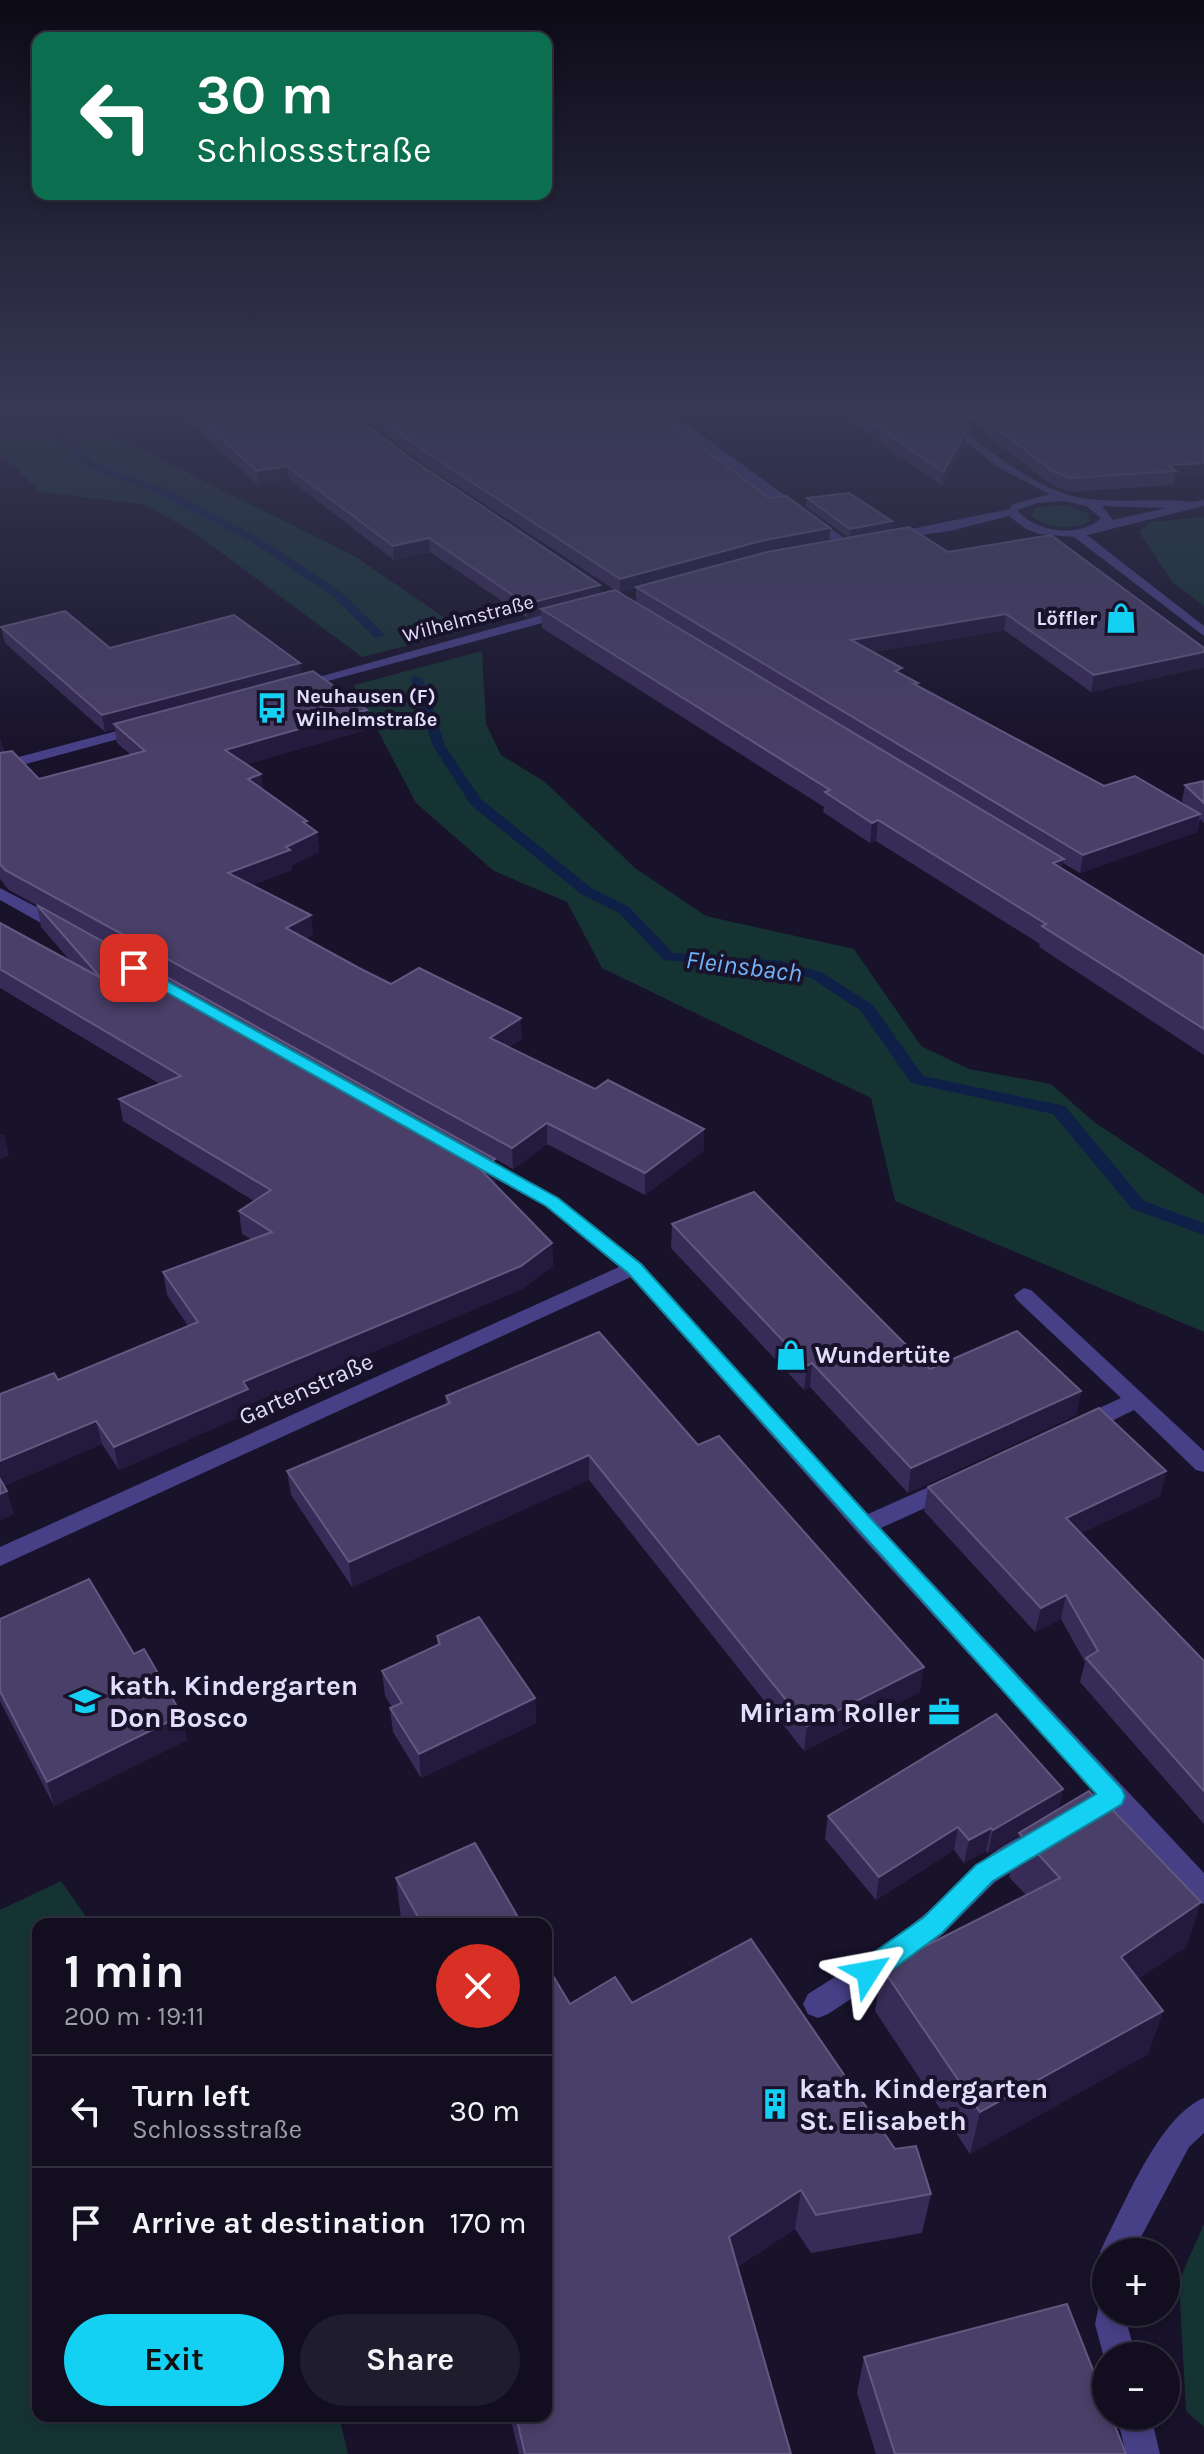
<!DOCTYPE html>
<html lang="en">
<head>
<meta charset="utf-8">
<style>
  :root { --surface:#120e20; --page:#1f1c2d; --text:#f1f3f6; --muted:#9c9ca5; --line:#312e3e; --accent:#14d0f3 }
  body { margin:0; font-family:Karla,sans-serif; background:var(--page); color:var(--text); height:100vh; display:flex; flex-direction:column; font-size:30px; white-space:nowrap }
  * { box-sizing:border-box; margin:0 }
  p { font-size:26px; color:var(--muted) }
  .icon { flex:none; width:44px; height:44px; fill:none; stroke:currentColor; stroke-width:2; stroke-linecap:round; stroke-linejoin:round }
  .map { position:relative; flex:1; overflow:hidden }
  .details { position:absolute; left:32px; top:1918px; width:520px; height:504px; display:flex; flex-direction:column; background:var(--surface); border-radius:16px; box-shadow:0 4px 12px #0003,0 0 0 2px var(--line) }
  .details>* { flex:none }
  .guide { position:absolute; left:32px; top:32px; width:520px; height:168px; border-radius:16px; box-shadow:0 4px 12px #0003,0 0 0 2px var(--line); background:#0b6e4f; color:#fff; overflow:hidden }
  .controls { position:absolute; left:1092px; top:2238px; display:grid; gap:16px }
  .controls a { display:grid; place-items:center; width:88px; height:88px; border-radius:50%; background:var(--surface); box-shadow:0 4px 12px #0003,0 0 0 2px var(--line); font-size:40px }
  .pin { position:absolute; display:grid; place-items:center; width:68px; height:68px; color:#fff; margin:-34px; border-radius:16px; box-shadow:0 4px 12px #0006 }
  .me { position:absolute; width:88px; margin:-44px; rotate:56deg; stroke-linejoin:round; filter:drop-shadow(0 0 6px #0008) }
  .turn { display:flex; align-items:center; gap:28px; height:168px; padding:0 32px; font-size:36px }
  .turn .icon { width:104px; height:104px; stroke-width:2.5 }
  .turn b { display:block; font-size:56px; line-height:68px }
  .round { display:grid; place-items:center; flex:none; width:84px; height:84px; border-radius:42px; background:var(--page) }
  .overview { display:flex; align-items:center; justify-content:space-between; height:136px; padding:0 32px }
  h1 { font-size:48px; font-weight:700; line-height:60px }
  .primary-button { display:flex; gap:16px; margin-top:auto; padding:16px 32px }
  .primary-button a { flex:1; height:92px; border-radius:48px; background:var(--accent); color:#111; font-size:32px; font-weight:700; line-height:92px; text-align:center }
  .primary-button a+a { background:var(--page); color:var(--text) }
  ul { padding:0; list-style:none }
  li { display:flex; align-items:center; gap:24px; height:112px; padding:0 32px; border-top:2px solid var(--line) }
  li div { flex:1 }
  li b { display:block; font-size:30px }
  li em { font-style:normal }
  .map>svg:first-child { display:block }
  .green { fill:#163334 }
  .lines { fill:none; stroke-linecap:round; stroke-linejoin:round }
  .stream { fill:#0e2047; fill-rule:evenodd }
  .minor { fill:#474086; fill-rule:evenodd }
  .wall { fill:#372c57; fill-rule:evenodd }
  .shaded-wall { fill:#231a3d }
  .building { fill:#493f68; stroke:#625880; stroke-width:2 }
  .route { fill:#14d0f3; stroke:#0d879e; stroke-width:2 }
  .labels { text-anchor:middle; stroke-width:8; stroke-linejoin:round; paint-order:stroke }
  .far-street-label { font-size:20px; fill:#e3ddfd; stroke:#18122a }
  .far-poi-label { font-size:20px; font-weight:bold; fill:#e3ddfd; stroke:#18122a; text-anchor:end }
  .poi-label { font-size:24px; font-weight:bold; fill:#e3ddfd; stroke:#18122a; text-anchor:start }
  .street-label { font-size:24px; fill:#e3ddfd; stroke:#18122a }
  .water-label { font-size:26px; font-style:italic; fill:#71b2f8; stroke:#18122a }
  .near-poi-label { font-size:28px; font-weight:bold; fill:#e3ddfd; stroke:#18122a; text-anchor:start }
</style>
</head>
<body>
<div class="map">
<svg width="1204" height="2454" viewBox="0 0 1204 2454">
  <rect width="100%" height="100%" fill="#18122a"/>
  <g class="green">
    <polygon points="0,410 38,410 46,416 122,440 356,557 464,631 362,657 194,532 143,504 40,492 0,452"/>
    <path d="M1064,505l24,8 2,8c-16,10 -43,8 -58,-5l3,-8z"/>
    <polygon points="1204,517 1204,606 1173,583 1139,532 1150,522"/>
    <polygon points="482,651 486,724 501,755 545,782 635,868 706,916 854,949 921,1046 969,1069 1051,1084 1094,1122 1204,1195 1204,1332 895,1201 871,1098 602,968 567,902 494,871 416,803 354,685"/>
    <polygon points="61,1881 91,1924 38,1924 38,2416 339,2416 348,2454 0,2454 0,1910"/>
    <polygon points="1204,2224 1204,2427 1186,2411 1179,2281"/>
  </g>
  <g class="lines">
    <g class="stream">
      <polygon points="0,410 21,421 57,427 94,463 168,490 256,536 341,592 385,635 375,638 333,596 248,540 160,494 86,467 51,431 15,425 0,416"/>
      <polygon points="413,676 423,679 445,746 481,799 591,888 629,907 673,953 781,961 821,972 873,1005 923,1076 1065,1106 1144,1201 1204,1223 1204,1235 1132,1209 1053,1114 911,1083 861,1011 811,978 781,971 664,960 619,913 581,894 471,805 433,746 411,679"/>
    </g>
    <g class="minor">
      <path d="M656,410h11l181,131v6c-16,1 -175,-118 -192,-137z"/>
      <path d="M925,410h11c43,32 98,82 152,89 34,4 70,-1 104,3l12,-2v6l-117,29 117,91v10l-130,-99 -35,-3 -13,-5 -17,-13 -59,15 -64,9v-6l124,-25 1,-4 38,-11 -50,-26zM1064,501l22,5 15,12c-22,21 -66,14 -84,-8l21,-7zM1102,506l64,2 -53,12z"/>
      <polygon points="567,608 572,609 572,615 302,688 290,685"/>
      <polygon points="143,724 148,725 148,731 0,771 0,762"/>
      <polygon points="0,888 69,924 71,928 69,932 57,932 0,900"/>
      <polygon points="471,1151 559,1198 641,1263 868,1514 940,1482 948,1479 956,1482 960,1488 956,1494 881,1528 1204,1873 1204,1904 1194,1901 857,1532 631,1277 0,1566 0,1547 619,1267 545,1206 464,1161 461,1157 464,1153"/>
      <polygon points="1024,1288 1031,1290 1204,1451 1204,1472 1196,1470 1134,1410 1091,1431 1075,1431 1072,1425 1075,1419 1121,1398 1017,1300 1014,1295"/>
      <path d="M1038,1829l10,4 4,8 -4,8 -53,33 -52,52 -39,30 -76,50 -10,4 -10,-4 -5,-10 5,-10c38,-24 77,-47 112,-76 41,-33 64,-70 118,-89z"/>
      <path d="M1204,2098v35l-15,14 -56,105h-27l-1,11 -5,-11 5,-11c22,-42 55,-125 99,-143z"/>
      <polygon points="1106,2298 1106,2312 1128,2312 1127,2324 1136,2356 1106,2356 1106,2365 1095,2324 1100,2300"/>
      <polygon points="1117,2416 1151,2416 1160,2454 1126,2454"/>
    </g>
  </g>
  <g class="wall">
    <path d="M176,410h171l66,50 187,134 18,-2 -193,-127 -72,-55h298l118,88 61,30 -1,13 19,-4 -42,-30 1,-9 85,23 -1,9 313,118v19l-113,25 -87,-62 -131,22 45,34 186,100 84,21 -6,-6 3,-16 19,-4v42l-4,-4 -3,13 -117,41 -17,-10 -1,5 142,88v99l-165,-108 1,-3 -164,-103 -6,2 -47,-31 1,-5 -282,-179 -1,-13 -14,3 -97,-66 -36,8 -105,-81 -31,6zM636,588v14l-16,-9z"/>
    <polygon points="835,410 938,410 966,432 965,445 942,486"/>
    <polygon points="941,410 1204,410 1204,476 1175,478 1173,485 1069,492 1050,484 976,426 971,434"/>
    <polygon points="1,627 110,648 300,663 301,674 367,710 369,729 246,764 263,790 317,832 319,852 292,865 292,870 252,885 313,935 306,939 391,984 522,1039 509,1047 704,1150 645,1195 547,1144 513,1169 9,890 0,879 0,738 4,752 39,779 131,755 117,743 115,729 105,732 5,643"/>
    <polygon points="37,905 495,1159 496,1182 493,1183 552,1243 553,1266 522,1289 250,1404 251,1412 119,1470 102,1444 4,1486 14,1514 0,1520 0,1394 58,1380 188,1326 167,1295 163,1272 251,1239 242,1234 239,1211 254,1201 123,1121 119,1099 160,1084 0,988 0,923 72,963 41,927"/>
    <polygon points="672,1224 930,1369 1081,1391 1076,1415 908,1493 810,1387 804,1390 671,1248"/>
    <polygon points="446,1396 698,1445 920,1692 804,1751 589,1480 352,1587 291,1495 287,1471 446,1405"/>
    <polygon points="1166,1471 1160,1496 1081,1533 1204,1661 1204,1824 1080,1682 1085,1662 1061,1619 1035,1632 924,1511 928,1487"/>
    <polygon points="0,1619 134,1654 187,1740 54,1806 0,1701"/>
    <polygon points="437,1636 535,1698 536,1723 421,1778 393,1732 390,1708 392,1707 385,1696 382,1671 437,1645"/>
    <polygon points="1063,1789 1058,1810 1187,1946 1138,1979 1163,2011 1148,2054 970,2154 875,2011 882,1968 1026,1895 1009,1877 1019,1835 988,1853 986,1851 964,1863 954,1850 876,1900 825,1839 828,1816"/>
    <polygon points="396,1878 522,1924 404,1924 401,1919"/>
    <polygon points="632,2003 895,2149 931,2194 922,2233 811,2253 795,2229 737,2267 791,2454 519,2454 510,2416 546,2416 570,2004"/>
    <polygon points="864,2357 1126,2454 876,2454 857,2393"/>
  </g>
  <g class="shaded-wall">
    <polygon points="977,413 976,426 971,434 973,420"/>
    <polygon points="966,432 965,445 942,486 943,472"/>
    <polygon points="1204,463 1204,476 1175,478 1176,471 1169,465"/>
    <polygon points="287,466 289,479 258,485 257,471"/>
    <polygon points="892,521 891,530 850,539 850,529"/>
    <polygon points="830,528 829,542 764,554 620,593 620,579 765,540"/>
    <polygon points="429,538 430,552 394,560 393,546"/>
    <polygon points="600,585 600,599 541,609 541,615 527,618 526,604"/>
    <polygon points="1006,614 1004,630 849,656 851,640"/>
    <polygon points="1204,652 1204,667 1091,692 1094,675"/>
    <polygon points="300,663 301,679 114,724 115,729 105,732 102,715"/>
    <polygon points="367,710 369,729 228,769 225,750"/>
    <polygon points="0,740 1,740 5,759 0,760"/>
    <polygon points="261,774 264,794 248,779"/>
    <polygon points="1200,814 1197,832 1080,873 1083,855"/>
    <polygon points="878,820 876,841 870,843 872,823"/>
    <polygon points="307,821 308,836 317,832 319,852 292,865 292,870 231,893 228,873 286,847 303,822"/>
    <polygon points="1064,859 1060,880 1053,863"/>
    <polygon points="311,915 313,935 288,948 286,928"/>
    <polygon points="521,1018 522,1039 491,1059 490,1038"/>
    <polygon points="547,1123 547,1144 513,1169 512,1148"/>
    <polygon points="704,1129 704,1150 645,1195 645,1173"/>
    <polygon points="4,1134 9,1156 0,1159 0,1135"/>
    <polygon points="495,1159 496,1182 481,1192 480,1169"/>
    <polygon points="552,1243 553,1266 522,1289 250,1404 251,1412 119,1470 114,1447 243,1382"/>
    <polygon points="812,1363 810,1387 804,1390 807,1366"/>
    <polygon points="1081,1391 1076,1415 908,1493 911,1468"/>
    <polygon points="96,1421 102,1444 0,1488 0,1461"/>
    <polygon points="589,1455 589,1480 352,1587 349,1562"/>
    <polygon points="1166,1471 1160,1496 1061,1542 1066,1518"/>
    <polygon points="7,1491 14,1514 0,1520 0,1494"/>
    <polygon points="1066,1595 1061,1619 1035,1632 1041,1608"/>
    <polygon points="924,1667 920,1692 804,1751 807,1726"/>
    <polygon points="535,1698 536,1723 421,1778 419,1754"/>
    <polygon points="182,1715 187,1740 54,1806 47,1782"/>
    <polygon points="1063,1789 1057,1812 988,1853 993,1830"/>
    <polygon points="958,1827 954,1850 876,1900 879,1877"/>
    <polygon points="991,1828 986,1851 964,1863 969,1840"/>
    <polygon points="1201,1902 1187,1946 1108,2000 1121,1957"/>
    <polygon points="1163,2011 1148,2054 970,2154 980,2112"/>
    <polygon points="801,2190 795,2229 725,2274 729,2237"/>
  </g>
  <g class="building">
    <polygon points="189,410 347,410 413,460 600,585 526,604 429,538 393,546 287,466 257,471"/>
    <polygon points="368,410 651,410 769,498 786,496 830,528 765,540 620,579 424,451"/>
    <polygon points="854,410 938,410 966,432 943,472"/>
    <polygon points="959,410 1204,410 1204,463 1169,465 1176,471 1071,478 1052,471 977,413 973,420"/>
    <polygon points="849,493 892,521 850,529 807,498"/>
    <polygon points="909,527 948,552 1051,535 1204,648 1204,652 1094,675 1006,614 851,640 902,668 895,671 918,683 914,684 1104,786 1135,776 1200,814 1083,855 636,587 767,552"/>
    <polygon points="615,590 1064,859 1053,863 1204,956 1204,1029 1042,926 1046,924 878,820 872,823 825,792 830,790 541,609"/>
    <polygon points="65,611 110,648 234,615 300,663 102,715 1,627"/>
    <polygon points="313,671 367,710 225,750 261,774 248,779 307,821 303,822 317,832 286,847 290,850 228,873 311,915 286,928 359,968 391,984 419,968 521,1018 490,1038 595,1089 608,1080 704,1129 645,1173 547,1123 512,1148 5,870 0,864 0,753 12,751 39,779 145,751 114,724"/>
    <polygon points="1204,781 1204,803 1185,785"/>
    <polygon points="37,905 495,1159 480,1169 552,1243 521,1266 243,1382 248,1389 114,1447 96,1421 0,1461 0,1394 54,1373 58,1380 198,1322 163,1272 272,1232 239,1211 271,1190 119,1099 181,1076 0,969 0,923 101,978"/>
    <polygon points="754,1192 930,1369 1017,1331 1081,1391 911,1468 812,1363 807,1366 672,1224"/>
    <polygon points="599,1332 698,1445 719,1436 924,1667 807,1726 589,1455 349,1562 287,1471 450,1403 446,1396"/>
    <polygon points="1099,1408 1166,1471 1066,1518 1204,1661 1204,1791 1086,1658 1098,1651 1066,1595 1041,1608 928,1487"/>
    <polygon points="0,1479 7,1491 0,1494"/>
    <polygon points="89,1579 134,1654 144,1649 182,1715 47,1782 0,1691 0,1619"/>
    <polygon points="479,1617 535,1698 419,1754 390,1708 402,1703 382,1671 440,1644 437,1636"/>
    <polygon points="996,1714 1063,1789 993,1830 991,1828 969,1840 958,1827 879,1877 828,1816"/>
    <polygon points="1089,1791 1103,1807 1107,1804 1201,1902 1121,1957 1163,2011 980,2112 882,1968 1060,1878 1019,1833"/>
    <polygon points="475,1843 522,1924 422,1924 396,1878"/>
    <polygon points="751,1939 895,2149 916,2146 931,2194 816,2215 801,2190 729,2237 791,2454 525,2454 516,2416 546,2416 546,1964 570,2004 615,1977 632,2003"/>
    <polygon points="1067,2304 1106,2403 1106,2416 1111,2416 1126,2454 895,2454 864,2357"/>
  </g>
  <linearGradient id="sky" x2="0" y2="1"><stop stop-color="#0d0a17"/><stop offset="0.54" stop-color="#373955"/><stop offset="1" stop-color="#373955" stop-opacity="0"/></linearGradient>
  <rect width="1204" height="753" fill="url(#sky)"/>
  <polygon class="route" points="134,963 558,1198 641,1264 873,1521 1122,1789 1125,1796 1122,1804 993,1881 942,1933 878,1980 868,1984 859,1980 855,1972 859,1963 924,1917 976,1865 1096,1794 628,1273 546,1206 129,971 127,968"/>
  <defs>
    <symbol id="shop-bare" viewBox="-9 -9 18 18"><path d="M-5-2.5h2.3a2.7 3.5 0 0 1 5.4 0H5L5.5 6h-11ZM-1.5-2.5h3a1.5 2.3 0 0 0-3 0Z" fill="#14d0f3" stroke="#18122a" stroke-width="2.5" paint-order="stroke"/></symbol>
    <symbol id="bus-bare" viewBox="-9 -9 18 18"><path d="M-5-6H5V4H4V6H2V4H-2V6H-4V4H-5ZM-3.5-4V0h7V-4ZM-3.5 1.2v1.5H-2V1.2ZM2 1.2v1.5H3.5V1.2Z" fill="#14d0f3" stroke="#18122a" stroke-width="2.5" paint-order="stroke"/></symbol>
    <symbol id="school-bare" viewBox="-9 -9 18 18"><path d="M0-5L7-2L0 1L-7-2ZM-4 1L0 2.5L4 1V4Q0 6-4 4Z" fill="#14d0f3" stroke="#18122a" stroke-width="2.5" paint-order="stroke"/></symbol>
    <symbol id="office-bare" viewBox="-9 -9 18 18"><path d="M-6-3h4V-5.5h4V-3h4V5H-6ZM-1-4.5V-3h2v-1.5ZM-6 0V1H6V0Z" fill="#14d0f3" stroke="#18122a" stroke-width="2.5" paint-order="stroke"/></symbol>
    <symbol id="building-bare" viewBox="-9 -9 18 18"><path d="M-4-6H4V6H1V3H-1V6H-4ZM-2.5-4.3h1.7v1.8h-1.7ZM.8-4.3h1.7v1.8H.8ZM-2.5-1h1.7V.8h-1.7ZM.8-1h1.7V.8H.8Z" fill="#14d0f3" stroke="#18122a" stroke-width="2.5" paint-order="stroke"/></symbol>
  </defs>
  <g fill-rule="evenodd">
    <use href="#shop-bare" x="1099" y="596" width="44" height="44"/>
    <use href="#bus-bare" x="250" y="686" width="44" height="44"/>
    <use href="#shop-bare" x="769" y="1333" width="44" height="44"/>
    <use href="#school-bare" x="63" y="1679" width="44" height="44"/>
    <use href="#office-bare" x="922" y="1690" width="44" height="44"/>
    <use href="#building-bare" x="753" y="2082" width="44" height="44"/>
  </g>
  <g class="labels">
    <g class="far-street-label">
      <text transform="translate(468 618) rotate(-15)" y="7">Wilhelmstraße</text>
    </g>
    <g class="far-poi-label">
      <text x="1097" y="625">Löffler</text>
      <text x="296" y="703" text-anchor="start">Neuhausen (F)<tspan x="296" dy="23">Wilhelmstraße</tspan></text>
    </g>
    <g class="poi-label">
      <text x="815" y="1363">Wundertüte</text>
    </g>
    <g class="street-label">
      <text transform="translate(306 1389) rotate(-24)" y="8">Gartenstraße</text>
    </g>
    <g class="water-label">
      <text transform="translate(744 966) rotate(7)" y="9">Fleinsbach</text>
    </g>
    <g class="near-poi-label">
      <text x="109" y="1695">kath. Kindergarten<tspan x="109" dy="32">Don Bosco</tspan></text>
      <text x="920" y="1722" text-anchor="end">Miriam Roller</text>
      <text x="799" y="2098">kath. Kindergarten<tspan x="799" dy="32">St. Elisabeth</tspan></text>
    </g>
  </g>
</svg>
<div class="controls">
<a>+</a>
<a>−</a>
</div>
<div class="pin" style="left:134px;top:968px;background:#d93025"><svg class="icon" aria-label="arrive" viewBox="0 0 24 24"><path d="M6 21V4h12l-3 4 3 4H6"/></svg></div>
<svg class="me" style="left:868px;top:1972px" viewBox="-20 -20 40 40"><path d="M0-17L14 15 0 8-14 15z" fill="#14d0f3" stroke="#fff" stroke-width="4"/></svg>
<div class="guide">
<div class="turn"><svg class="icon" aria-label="left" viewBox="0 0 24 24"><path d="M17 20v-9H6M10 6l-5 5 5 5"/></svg><div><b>30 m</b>Schlossstraße</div></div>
</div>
<section class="details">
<div class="overview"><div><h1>1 min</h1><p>200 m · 19:11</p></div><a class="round" style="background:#d93025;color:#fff"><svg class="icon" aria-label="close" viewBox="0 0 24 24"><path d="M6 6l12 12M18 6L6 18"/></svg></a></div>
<ul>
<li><svg class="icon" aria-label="left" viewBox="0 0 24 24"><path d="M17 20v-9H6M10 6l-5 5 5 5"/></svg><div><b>Turn left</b><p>Schlossstraße</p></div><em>30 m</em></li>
<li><svg class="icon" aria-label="arrive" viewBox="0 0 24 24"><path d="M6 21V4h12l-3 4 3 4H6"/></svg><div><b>Arrive at destination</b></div><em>170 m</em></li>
</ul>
<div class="primary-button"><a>Exit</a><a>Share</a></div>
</section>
</div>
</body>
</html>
